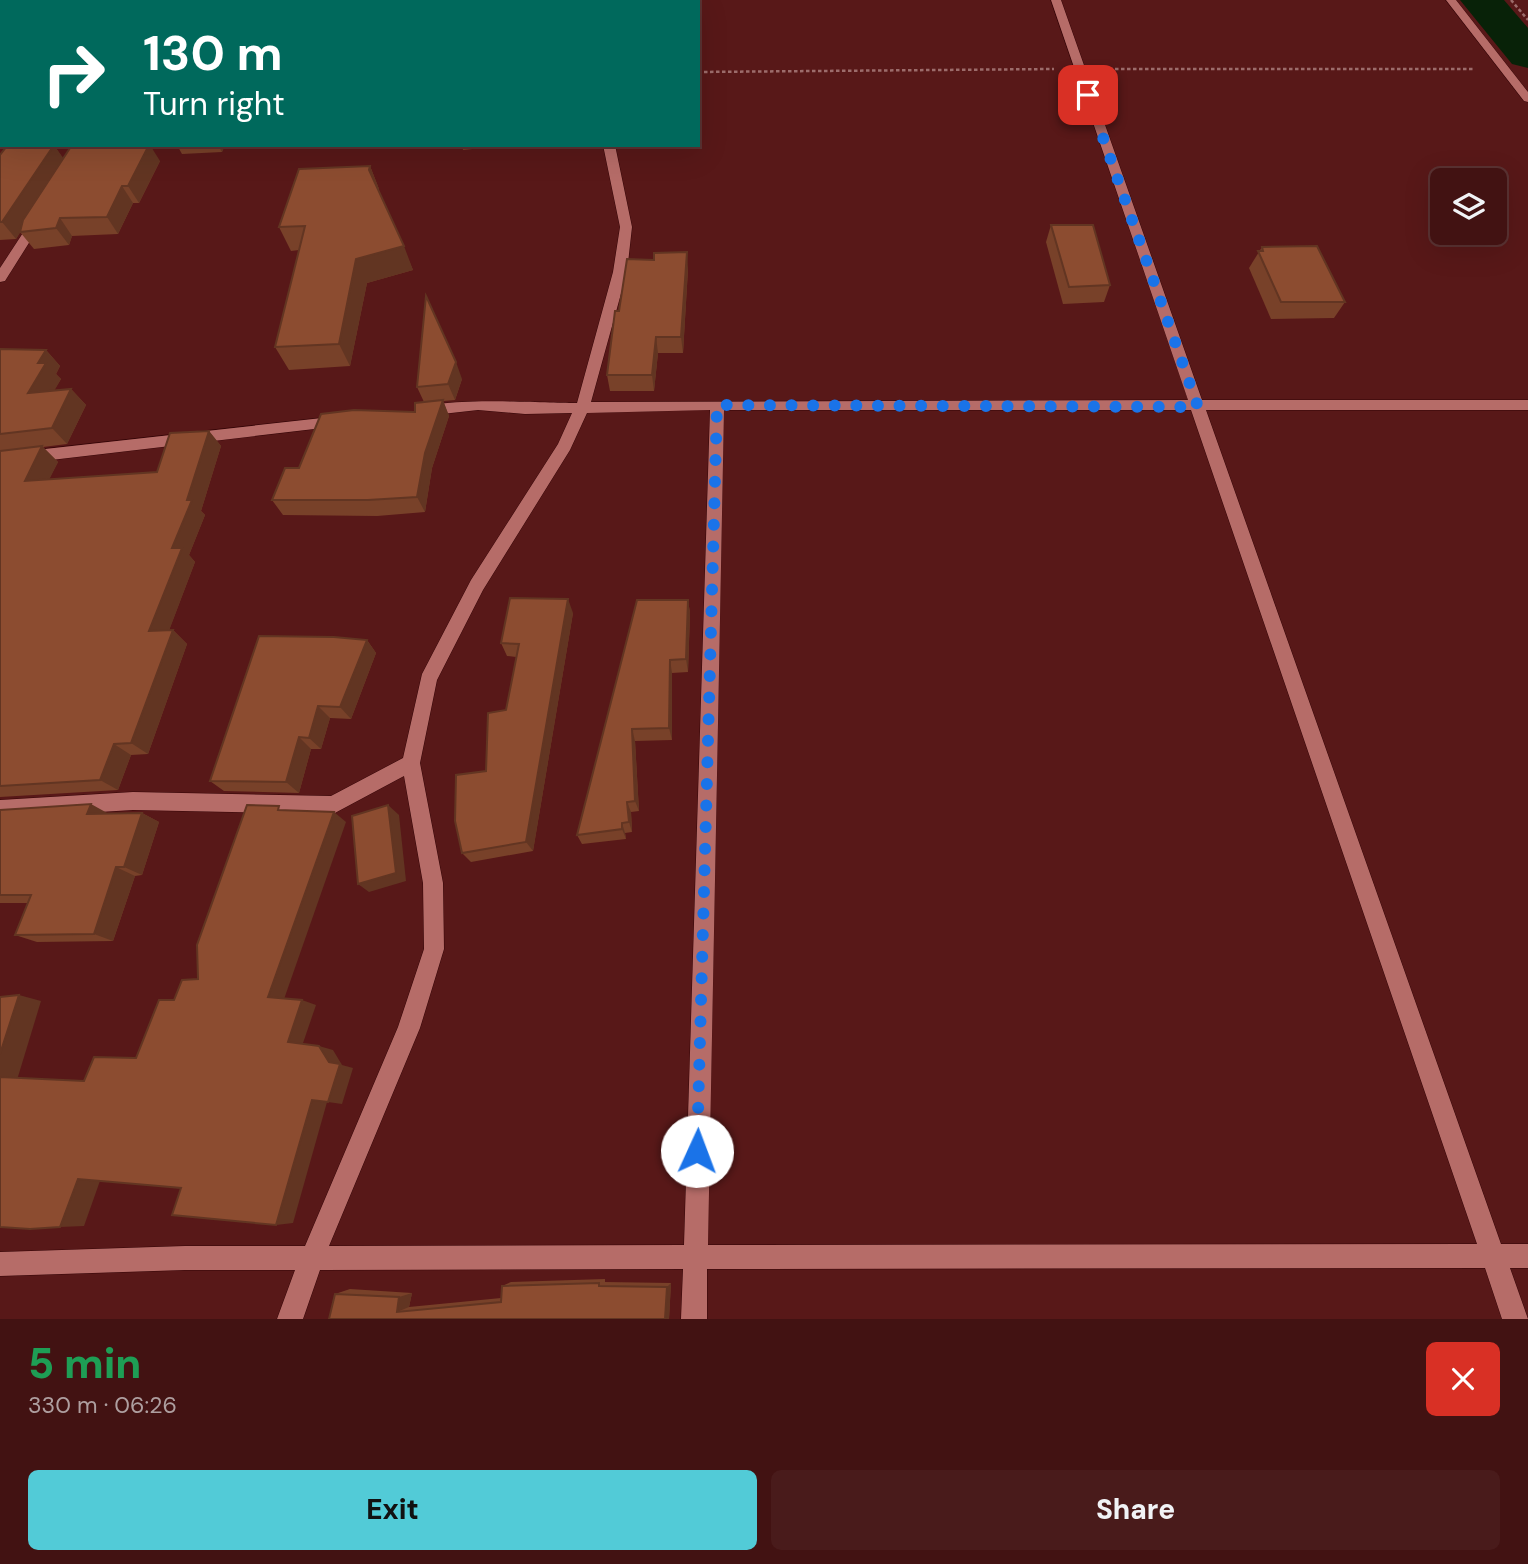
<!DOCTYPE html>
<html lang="en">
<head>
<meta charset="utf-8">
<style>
  :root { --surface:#421212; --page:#491b1b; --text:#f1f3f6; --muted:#ae9e9f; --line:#5a3232; --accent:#52cbd7 }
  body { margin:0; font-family:"DM Sans",sans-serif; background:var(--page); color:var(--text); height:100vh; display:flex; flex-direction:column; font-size:26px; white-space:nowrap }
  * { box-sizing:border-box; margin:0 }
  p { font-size:23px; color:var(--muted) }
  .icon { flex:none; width:38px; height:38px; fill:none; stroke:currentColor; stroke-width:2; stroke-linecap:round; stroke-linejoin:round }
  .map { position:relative; height:1319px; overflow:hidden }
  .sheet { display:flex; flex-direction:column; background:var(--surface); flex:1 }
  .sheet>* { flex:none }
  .banner { position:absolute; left:0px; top:0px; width:700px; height:147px; box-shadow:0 7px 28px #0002,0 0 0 2px var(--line); background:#00695c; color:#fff; overflow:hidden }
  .tools { position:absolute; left:1430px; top:168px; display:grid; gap:14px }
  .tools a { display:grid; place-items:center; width:77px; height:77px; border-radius:10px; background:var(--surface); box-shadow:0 7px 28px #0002,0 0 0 2px var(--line); font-size:35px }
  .pin { position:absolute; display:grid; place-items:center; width:60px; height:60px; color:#fff; margin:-30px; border-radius:14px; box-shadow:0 4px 10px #0006 }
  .me { position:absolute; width:77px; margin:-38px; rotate:2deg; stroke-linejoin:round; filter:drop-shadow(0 0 5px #0008) }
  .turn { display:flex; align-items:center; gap:24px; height:147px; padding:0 28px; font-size:32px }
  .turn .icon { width:91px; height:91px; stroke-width:2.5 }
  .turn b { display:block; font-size:49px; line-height:60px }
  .round { display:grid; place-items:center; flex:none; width:74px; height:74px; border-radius:10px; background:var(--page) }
  .summary { display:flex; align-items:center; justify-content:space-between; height:119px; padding:0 28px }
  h1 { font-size:42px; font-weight:800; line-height:52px; color:#1e9e55 }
  .primary-button { display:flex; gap:14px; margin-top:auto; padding:14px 28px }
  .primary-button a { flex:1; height:80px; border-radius:10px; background:var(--accent); color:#111; font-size:28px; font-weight:800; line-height:80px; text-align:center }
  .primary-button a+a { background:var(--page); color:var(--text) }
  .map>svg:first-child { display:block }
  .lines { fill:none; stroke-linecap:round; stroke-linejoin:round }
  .river { fill:#082208; fill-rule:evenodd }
  .minor-casing { stroke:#350507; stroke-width:1 }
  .path { stroke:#9c6c6b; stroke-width:2.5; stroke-dasharray:3.5 2.5; stroke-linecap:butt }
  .minor { fill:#b66c68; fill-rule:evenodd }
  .wall { fill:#784129 }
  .shaded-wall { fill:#623522 }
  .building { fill:#8c4c30; stroke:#623522; stroke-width:2 }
  .route { stroke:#1a73e8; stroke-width:12; stroke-dasharray:0 21.6 }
</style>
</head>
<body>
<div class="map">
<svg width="1528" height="1319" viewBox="0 0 1528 1319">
  <rect width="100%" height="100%" fill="#581818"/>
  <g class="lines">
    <polygon class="river" points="1460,0 1504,0 1528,28 1528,68 1512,64"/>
    <defs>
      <g id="minor">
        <polygon points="169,0 179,0 168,2"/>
        <rect x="338" y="0" width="10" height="2"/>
        <rect x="661" y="0" width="10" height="2"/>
        <path d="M1051,0h10l141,400h326v10h-322l295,834h27v24h-18l18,51h-26l-17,-51 -778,1v50h-26l2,-50 -363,1 -17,49h-26l18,-49h-110l-185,6v-24l185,-6h120l93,-219 26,-78 -1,-66 -19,-107 -71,38 -200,-4 -133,8v-18l133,-8 198,4 72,-38 19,-84 49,-94 87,-136 14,-31 -47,1 -47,-4 -54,6 -7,-5c12,-15 134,-8 160,-8l36,-131 7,-45 -17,-82h12l17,82 -5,45 -36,130 597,-2zM710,410l-26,835 -355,1 91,-218 24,-79 -1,-66 -23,-120 17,-83 46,-90 87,-140 17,-37zM724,410h467l286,834 -769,1z"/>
        <polygon points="1446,0 1456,0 1528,92 1528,102 1524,101"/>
        <polygon points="0,116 2,116 0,123"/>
        <polygon points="38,215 44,219 5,281 0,282 0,268 34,216"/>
        <polygon points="340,416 347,421 340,426 0,466 0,454"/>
      </g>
    </defs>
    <use href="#minor" class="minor-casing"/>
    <g class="path">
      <polyline points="1511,0 1528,20"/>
      <polyline points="1109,69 1474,69"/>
      <polyline points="698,72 1054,69"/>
    </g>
    <use href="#minor" class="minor"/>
  </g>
  <g class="wall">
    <polygon points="54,145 63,159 160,161 139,203 133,203 118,234 72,236 69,245 34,249 20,232 16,239 0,240 0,155"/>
    <polygon points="177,145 225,145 222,152 182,154"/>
    <polygon points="462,145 501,145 501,146 463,150"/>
    <polygon points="370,166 379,189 379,191 413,270 367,283 350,366 289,370 275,347 299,250 291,251 279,227"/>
    <polygon points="1051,225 1110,285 1104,302 1063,304 1046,242"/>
    <polygon points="1262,247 1345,302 1334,318 1271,319 1249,268"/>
    <polygon points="688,269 683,353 658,353 654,391 610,391 607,375 619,311"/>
    <polygon points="0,349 46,350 60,366 56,374 61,379 54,390 71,389 86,405 67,444 43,447 58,462 49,479 157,472 209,431 221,446 201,511 205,515 189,555 195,562 169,630 173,630 187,644 148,754 131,755 118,790 0,797"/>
    <polygon points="462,379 455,400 443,401 449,416 432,468 425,512 377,516 283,515 272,500 299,468 415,412 424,402 417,387"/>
    <polygon points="688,600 690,613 688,672 672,673 672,740 635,741 639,811 631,812 632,832 625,833 626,839 582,844 577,835"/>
    <polygon points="573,613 533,851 471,862 462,853 486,771 506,710 516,657 507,656 501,643"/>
    <polygon points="367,640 376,653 351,719 330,718 321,749 311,749 299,793 224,791 210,781"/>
    <polygon points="0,810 108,813 142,813 159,822 142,875 135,876 113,941 37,942 15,935 28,903 0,903"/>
    <polygon points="605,1279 605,1282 671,1283 669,1319 329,1319 335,1294 350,1289 412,1293 409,1307 501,1298 502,1286 511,1282"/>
  </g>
  <g class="shaded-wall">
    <polygon points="54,145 66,162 16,239 2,222"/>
    <polygon points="149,145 150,145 160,161 139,203 128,186"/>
    <polygon points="218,145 225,145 222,152"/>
    <polygon points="370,166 379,189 378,194 369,170"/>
    <polygon points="122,186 133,203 118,234 107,217"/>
    <polygon points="60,218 72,236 69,245 56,228"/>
    <polygon points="404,246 413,270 367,283 350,366 339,344 356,259"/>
    <polygon points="687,252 688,269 683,353 681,337"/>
    <polygon points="656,337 658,353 654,391 652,375"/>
    <polygon points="46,350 60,366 56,374 61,379 44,409 28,393 38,363"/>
    <polygon points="456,362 462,379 455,400 448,384"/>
    <polygon points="71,389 86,405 67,444 52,428"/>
    <polygon points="443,400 449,416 432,468 425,512 417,497 425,453"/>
    <polygon points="209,431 221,446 201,511 205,515 189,555 195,562 164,644 149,631 172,548"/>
    <polygon points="42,446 58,462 41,496 25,481"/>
    <polygon points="568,599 573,613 533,851 526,842"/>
    <polygon points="688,600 690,613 688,672 686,659"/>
    <polygon points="173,630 187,644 148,754 131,743"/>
    <polygon points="367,640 376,653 351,719 340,707"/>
    <polygon points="670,660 672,673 672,740 669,728"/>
    <polygon points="318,706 330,718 321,749 309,738"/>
    <polygon points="632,729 635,741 639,811 635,801"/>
    <polygon points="299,737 311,749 299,793 286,782"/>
    <polygon points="114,744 131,755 118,790 100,780"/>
    <polygon points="627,802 631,812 632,832 629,822"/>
    <polygon points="91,804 109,814 87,814"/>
    <polygon points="388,805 399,815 406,881 369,892 358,884"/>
    <polygon points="334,812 346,822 283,1002 268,997"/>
    <polygon points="142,813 159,822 142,875 124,867"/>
    <polygon points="622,823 625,833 626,839 622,829"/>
    <polygon points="116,867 135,876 113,941 94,934"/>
    <polygon points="19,995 41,1001 17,1080 0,1078 0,1054"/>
    <polygon points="302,1000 316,1005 302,1046 288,1042"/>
    <polygon points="319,1046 333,1050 342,1065 353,1068 342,1104 328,1102 329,1062"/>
    <polygon points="312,1100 327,1102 293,1223 276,1225"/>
    <polygon points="101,1178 84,1226 60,1227 78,1179"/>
    <polygon points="671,1283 669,1319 665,1319 667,1287"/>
    <polygon points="412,1293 409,1307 397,1312 399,1297"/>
  </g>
  <g class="building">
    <polygon points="54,145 2,222 0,222 0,155 7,146"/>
    <polygon points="72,145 149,145 128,186 122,186 107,217 60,218 56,228 20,232 23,220"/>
    <polygon points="370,166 369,170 404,246 356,259 339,344 275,347 305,226 279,227 299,169"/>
    <polygon points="1051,225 1093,225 1110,285 1069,287"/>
    <polygon points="1317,246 1345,302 1281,302 1258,251 1263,251 1262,247"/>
    <polygon points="687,252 681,337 656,337 652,375 607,375 615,311 619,311 627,259 654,260 654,253"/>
    <polygon points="426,296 456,362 448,384 417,387"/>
    <polygon points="0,349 46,350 38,363 46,363 28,393 71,389 52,428 0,434"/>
    <polygon points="443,400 425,453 417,497 368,500 272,500 285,468 299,468 321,414 354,410 415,412 415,403"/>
    <polygon points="209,431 187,500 192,500 172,548 182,548 149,631 173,630 131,743 114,744 100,780 0,786 0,451 42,446 25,481 157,472 170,433"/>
    <polygon points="510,598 568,599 526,842 462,853 455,821 456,775 486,771 488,713 506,710 519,644 501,643"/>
    <polygon points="637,600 688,600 686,659 670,660 669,728 632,729 635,801 627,802 629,822 622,823 622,829 577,835"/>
    <polygon points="259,636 334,637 367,640 340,707 318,706 309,738 299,737 286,782 210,781"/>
    <polygon points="91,804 87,814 142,813 124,867 116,867 94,934 15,935 31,895 0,895 0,810"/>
    <polygon points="247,805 279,806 278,810 334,812 268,997 302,1000 288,1042 319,1046 329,1062 340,1064 328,1102 312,1100 276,1225 172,1215 181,1188 78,1179 60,1227 30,1229 0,1227 0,1077 84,1081 94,1057 136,1058 159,1000 174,1000 182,980 198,979 197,945"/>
    <polygon points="388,805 396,873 358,884 352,816"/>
    <polygon points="19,995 0,1054 0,997"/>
    <polygon points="599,1283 599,1286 667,1287 665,1319 329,1319 335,1294 399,1297 397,1312 501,1302 502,1286"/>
  </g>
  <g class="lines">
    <polyline class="route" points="697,1151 717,405 1198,407 1088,95"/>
  </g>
</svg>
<div class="tools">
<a><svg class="icon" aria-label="layers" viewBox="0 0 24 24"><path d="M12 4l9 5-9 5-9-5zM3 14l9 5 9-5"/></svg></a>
</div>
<div class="pin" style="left:1088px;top:95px;background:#d93025"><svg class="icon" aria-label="arrive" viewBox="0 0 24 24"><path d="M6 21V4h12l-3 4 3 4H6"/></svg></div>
<svg class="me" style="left:697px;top:1151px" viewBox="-20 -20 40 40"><circle r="19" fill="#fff"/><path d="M0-13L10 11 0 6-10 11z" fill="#1a73e8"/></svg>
<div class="banner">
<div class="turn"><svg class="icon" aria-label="right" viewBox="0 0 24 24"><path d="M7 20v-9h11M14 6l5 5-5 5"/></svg><div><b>130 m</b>Turn right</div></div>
</div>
</div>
<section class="sheet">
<div class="summary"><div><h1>5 min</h1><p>330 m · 06:26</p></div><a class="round" style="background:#d93025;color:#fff"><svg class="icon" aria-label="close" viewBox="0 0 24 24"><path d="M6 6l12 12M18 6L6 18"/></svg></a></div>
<div class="primary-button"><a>Exit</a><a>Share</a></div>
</section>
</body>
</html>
